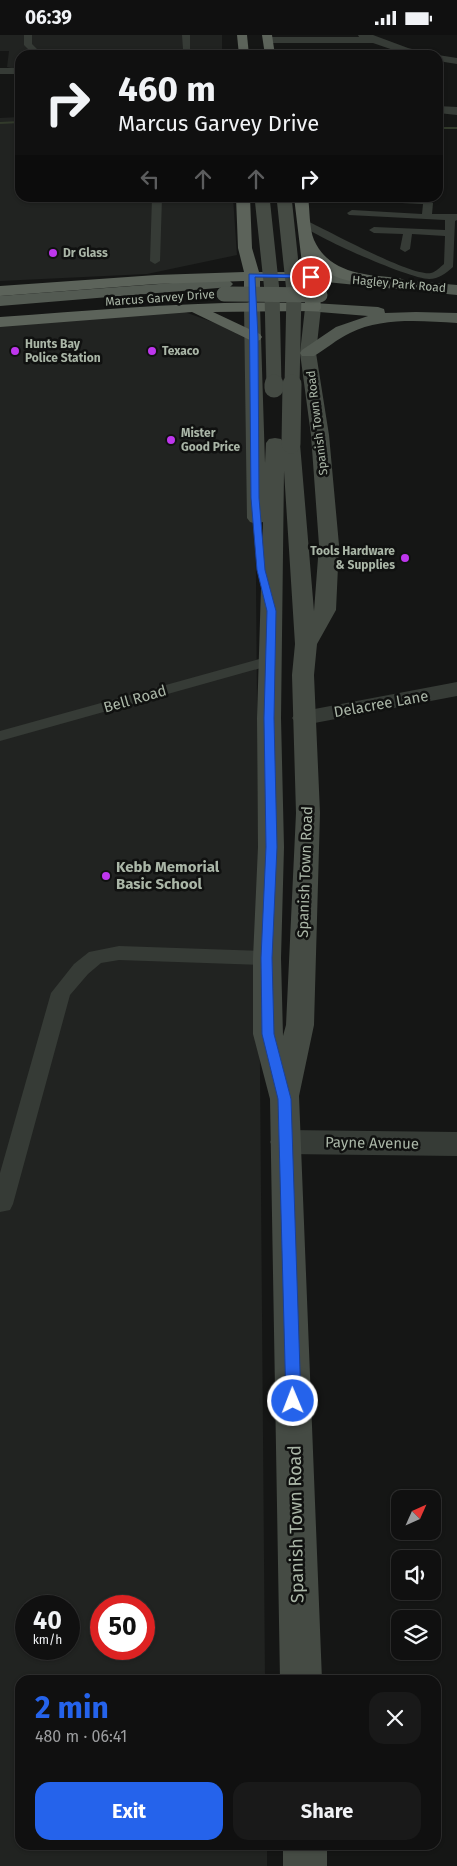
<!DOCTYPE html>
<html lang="en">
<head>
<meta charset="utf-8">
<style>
  :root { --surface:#101010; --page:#191919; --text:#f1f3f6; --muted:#9c9d9f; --line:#303030; --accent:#2563eb }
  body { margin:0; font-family:"Fira Sans",sans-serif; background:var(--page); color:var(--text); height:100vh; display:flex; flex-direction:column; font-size:19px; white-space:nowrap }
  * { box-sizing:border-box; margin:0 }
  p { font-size:16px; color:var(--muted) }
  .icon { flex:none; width:28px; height:28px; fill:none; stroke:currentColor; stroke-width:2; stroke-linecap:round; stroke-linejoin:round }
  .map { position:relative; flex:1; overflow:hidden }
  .sheet { position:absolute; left:15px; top:1640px; width:426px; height:175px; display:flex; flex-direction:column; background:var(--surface); border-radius:15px; box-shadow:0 1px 4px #0004,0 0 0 1px var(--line) }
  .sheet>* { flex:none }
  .hud { position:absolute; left:15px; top:15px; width:428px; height:152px; border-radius:15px; box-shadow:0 1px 4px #0004,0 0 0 1px var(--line); background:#101010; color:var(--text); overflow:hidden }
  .needle { width:32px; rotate:45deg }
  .controls { position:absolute; left:391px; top:1455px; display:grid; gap:10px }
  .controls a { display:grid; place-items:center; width:50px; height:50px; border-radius:10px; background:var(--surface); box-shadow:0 1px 4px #0004,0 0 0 1px var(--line); font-size:25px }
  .speed { position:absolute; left:15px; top:1560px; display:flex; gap:10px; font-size:25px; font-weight:700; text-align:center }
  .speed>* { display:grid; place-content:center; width:65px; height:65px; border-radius:50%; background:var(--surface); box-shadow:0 1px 4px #0004,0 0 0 1px var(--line); line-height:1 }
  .speed small { font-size:12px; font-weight:400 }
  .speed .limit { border:8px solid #d22; background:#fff; color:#111 }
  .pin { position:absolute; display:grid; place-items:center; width:42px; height:42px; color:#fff; margin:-21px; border:2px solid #fff; border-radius:50%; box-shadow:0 1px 5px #0007 }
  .me { position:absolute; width:55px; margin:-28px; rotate:359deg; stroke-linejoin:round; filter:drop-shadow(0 0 4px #0008) }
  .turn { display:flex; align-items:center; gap:18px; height:105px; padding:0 20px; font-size:22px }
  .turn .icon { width:65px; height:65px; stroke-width:2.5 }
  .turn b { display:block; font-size:35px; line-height:42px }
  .lanes { display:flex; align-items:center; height:48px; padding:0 20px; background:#0003; justify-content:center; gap:25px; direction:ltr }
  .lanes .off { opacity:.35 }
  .round { display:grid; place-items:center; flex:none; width:52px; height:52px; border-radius:15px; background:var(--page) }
  .overview { display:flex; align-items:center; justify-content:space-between; height:85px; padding:0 20px }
  h1 { font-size:30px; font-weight:700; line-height:38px; color:var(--accent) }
  .cta { display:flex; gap:10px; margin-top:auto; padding:10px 20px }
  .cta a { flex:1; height:58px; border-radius:15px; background:var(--accent); color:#fff; font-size:20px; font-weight:700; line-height:58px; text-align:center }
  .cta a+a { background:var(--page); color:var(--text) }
  .status { display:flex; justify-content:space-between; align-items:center; height:35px; padding:0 25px; background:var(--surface); direction:ltr }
  .status svg { height:14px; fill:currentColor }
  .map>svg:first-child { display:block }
  .built { fill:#212321; fill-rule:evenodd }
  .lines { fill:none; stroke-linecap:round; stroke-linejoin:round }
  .stream { fill:#323a2b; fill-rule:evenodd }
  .service { fill:#363b36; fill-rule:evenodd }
  .minor { fill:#363b36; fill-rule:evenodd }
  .secondary { fill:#454b44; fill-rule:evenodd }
  .primary { fill:#535a52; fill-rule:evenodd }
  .trunk { fill:#5c635a; fill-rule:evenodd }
  .secondary-bridge-far1 { stroke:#454b44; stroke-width:15 }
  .secondary-bridge { stroke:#454b44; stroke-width:19 }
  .primary-bridge { stroke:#535a52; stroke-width:15 }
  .route { fill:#2563eb; stroke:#184099 }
  .poi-dot { fill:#be36ed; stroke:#101110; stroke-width:2 }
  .labels { text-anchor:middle; stroke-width:5; stroke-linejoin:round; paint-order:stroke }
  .far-poi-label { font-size:12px; font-weight:bold; fill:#aab6a7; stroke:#101110; text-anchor:start }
  .far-street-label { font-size:12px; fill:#aab6a7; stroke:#101110 }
  .street-label { font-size:15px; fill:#aab6a7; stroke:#101110 }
  .poi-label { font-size:15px; font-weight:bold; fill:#aab6a7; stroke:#101110; text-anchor:start }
  .near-street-label { font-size:18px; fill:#aab6a7; stroke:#101110 }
</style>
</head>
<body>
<div class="status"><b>06:39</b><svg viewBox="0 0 49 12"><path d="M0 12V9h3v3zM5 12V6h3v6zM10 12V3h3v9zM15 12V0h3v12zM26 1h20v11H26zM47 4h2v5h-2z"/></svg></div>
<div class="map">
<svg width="457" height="1831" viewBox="0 0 457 1831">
  <rect width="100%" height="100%" fill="#151615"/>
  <g class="built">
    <polygon points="0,0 222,0 222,20 20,20 20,35 7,32 9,16 0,16"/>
    <polygon points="20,82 20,162 233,163 237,220 147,239 0,246 0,83"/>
    <path d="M182,276l72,26 11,1343h-245v165h247v21h-267v-1541zM26,1571h43v43h-43zM101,1571h43v43h-43z"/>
  </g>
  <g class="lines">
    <g class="stream">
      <polygon points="20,86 20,88 0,89 0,87"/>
      <rect x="438" y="92" width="19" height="2"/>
    </g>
    <g class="service">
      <polygon points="24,0 32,0 32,9 39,16 55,20 34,20 24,10"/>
      <polygon points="182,0 190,0 190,17 180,20 152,20 183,14"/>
      <polygon points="152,162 162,162 160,226 155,229 150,226"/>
      <path d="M359,163h63l11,5 -1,11h25v6l-2,1 -2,46c-7,6 -14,12 -24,12 -19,0 -117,-43 -130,-56l5,-3 3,1c22,10 105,56 124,52 5,-1 9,-6 13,-9l1,-28 -33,-2 -2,15 -5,3 -5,-3 3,-15 -29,-1 -5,-3 5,-3 71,3v-10l-96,-5 -2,-2 5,-3 70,4 1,-10h-2l-57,-3z"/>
      <polygon points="270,621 275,623 278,626 275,629 0,706 0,696"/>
      <polygon points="119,911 267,916 274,918 276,923 274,928 267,930 119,925 101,928 88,939 70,960 13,1169 10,1175 0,1177 0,1138 51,958 74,929 89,917"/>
    </g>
    <g class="minor">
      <polygon points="358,0 373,0 408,13 428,18 429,20 405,19 373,8 268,8 263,5 268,2 359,2"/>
      <polygon points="437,20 438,20 457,23 457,29 438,26"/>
      <rect x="0" y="33" width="20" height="6"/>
      <polygon points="438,71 457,72 457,80 438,78"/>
      <polygon points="457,647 457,661 304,690 296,688 292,683 296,678 304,676"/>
      <polygon points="286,1095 457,1097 457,1121 286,1119 275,1116 270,1107 275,1098"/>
    </g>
    <g class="secondary">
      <path d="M252,266l5,2 3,3 5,157 1,-20 3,-4 6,-1 6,1 2,3 8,-3 6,1 3,4 14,167 5,-66 -8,-110 -11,-82 5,-45 2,-3h12l2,3 -5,45 13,82 10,110 -3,65 -19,34 -3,31 6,138 -6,212 -15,71 23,584h-42l-10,-581 -17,-65v-76l5,-111 -1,-129 6,-196 -6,2 -7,-2 -3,-4 -3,-212 3,-3zM284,436l11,173 -3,31 4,138 -10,212 -3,11 -2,-78 3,-111 -3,-129z"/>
      <rect x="283" y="1810" width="44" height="21"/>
    </g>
    <g class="primary">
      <polygon points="311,237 457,250 457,260 306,245 303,242 306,239"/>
      <polygon points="225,244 230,246 233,249 230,252 0,271 0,261"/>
      <path d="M313,268l65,4 6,2 1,4 31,-1 41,1v10c-35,-2 -75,-6 -107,10 -13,6 -24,16 -36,23h-12l-2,-3 2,-3 34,-23 32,-11 -61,-5 -2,-3 2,-3z"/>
    </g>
    <g class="trunk">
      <polygon points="237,0 247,0 249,20 239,20"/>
      <polygon points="262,0 272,0 275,20 265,20"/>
      <path d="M236,162h14l2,51 7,24h44l-9,-75h14c2,13 1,31 6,43 15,34 53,35 85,38l5,2 3,3 -3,3 -5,2c-27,-3 -61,-4 -82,-23l4,43 -2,3 -106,1 47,22 2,3 -2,3 -6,2 -62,-30 -192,15v-10c102,-7 203,-17 305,-14l-1,-22h-44v12l-3,3h-10l-3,-3v-12l-88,3 -156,12v-10l156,-11 88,-3 -6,-24z"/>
    </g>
    <g class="secondary-bridge-far1">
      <polyline points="262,162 272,256 274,351"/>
      <polyline points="284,162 294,257 292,351"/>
    </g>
    <g class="secondary-bridge">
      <polyline points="274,349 274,353"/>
      <polyline points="291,409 292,349"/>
    </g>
    <polyline class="primary-bridge" points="224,259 320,260"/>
  </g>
  <polygon class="route" points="249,239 311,240 314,242 311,243 255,242 258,302 259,463 265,535 276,576 274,683 277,812 272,923 274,999 291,1064 301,1366 298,1371 293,1373 288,1371 286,1366 278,1064 262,999 261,923 266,812 264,683 267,576 257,535 251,463"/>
  <g class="poi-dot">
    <circle cx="53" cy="218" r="5"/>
    <circle cx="15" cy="316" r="5"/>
    <circle cx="152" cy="316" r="5"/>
    <circle cx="171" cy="405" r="5"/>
    <circle cx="405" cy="523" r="5"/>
    <circle cx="106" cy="841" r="5"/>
  </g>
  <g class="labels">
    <g class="far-poi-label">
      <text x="63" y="222">Dr Glass</text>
      <text x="25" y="313">Hunts Bay<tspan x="25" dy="14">Police Station</tspan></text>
      <text x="162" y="320">Texaco</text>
      <text x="181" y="402">Mister<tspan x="181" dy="14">Good Price</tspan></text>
      <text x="395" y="520" text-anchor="end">Tools Hardware<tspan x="395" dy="14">&amp; Supplies</tspan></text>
    </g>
    <g class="far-street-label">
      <text transform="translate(399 249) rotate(5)" y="4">Hagley Park Road</text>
      <text transform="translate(160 263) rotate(-4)" y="4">Marcus Garvey Drive</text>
      <text transform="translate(317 388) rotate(-97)" y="4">Spanish Town Road</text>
    </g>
    <g class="street-label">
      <text transform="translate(135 664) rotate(-16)" y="5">Bell Road</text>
      <text transform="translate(381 669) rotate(-10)" y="5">Delacree Lane</text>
      <text transform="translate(305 837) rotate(-88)" y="5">Spanish Town Road</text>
      <text transform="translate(372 1108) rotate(1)" y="5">Payne Avenue</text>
    </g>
    <g class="poi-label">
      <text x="116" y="837">Kebb Memorial<tspan x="116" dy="17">Basic School</tspan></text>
    </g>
    <g class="near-street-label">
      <text transform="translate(296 1489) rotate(-91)" y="6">Spanish Town Road</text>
    </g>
  </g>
</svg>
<div class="controls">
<a><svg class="needle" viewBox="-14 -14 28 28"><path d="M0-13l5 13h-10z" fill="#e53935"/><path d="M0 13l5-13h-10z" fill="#9c9d9f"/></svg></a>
<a><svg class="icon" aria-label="sound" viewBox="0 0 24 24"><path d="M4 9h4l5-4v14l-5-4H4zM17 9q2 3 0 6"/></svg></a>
<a><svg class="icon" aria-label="layers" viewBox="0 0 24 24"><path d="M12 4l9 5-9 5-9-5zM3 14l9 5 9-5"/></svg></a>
</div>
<div class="speed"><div>40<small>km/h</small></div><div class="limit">50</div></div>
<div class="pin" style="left:311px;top:242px;background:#d93025"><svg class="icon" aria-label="arrive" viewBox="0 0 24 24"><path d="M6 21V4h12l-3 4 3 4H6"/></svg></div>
<svg class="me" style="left:293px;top:1366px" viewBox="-20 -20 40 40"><circle r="17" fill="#2563eb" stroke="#fff" stroke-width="3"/><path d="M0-11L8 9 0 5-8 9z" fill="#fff"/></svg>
<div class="hud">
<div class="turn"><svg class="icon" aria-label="right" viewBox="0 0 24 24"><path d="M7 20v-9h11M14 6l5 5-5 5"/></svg><div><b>460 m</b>Marcus Garvey Drive</div></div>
<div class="lanes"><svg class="icon off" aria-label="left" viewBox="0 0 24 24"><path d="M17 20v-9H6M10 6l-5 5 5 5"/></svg><svg class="icon off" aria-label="ahead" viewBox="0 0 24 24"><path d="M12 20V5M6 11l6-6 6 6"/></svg><svg class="icon off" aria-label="ahead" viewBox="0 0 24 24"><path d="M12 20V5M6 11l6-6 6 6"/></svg><svg class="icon" aria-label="right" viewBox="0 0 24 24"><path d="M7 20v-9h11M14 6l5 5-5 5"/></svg></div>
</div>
<section class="sheet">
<div class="overview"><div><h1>2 min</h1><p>480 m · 06:41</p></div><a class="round"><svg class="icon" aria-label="close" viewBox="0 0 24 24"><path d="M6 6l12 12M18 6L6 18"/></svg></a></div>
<div class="cta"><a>Exit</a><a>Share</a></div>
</section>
</div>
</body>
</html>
